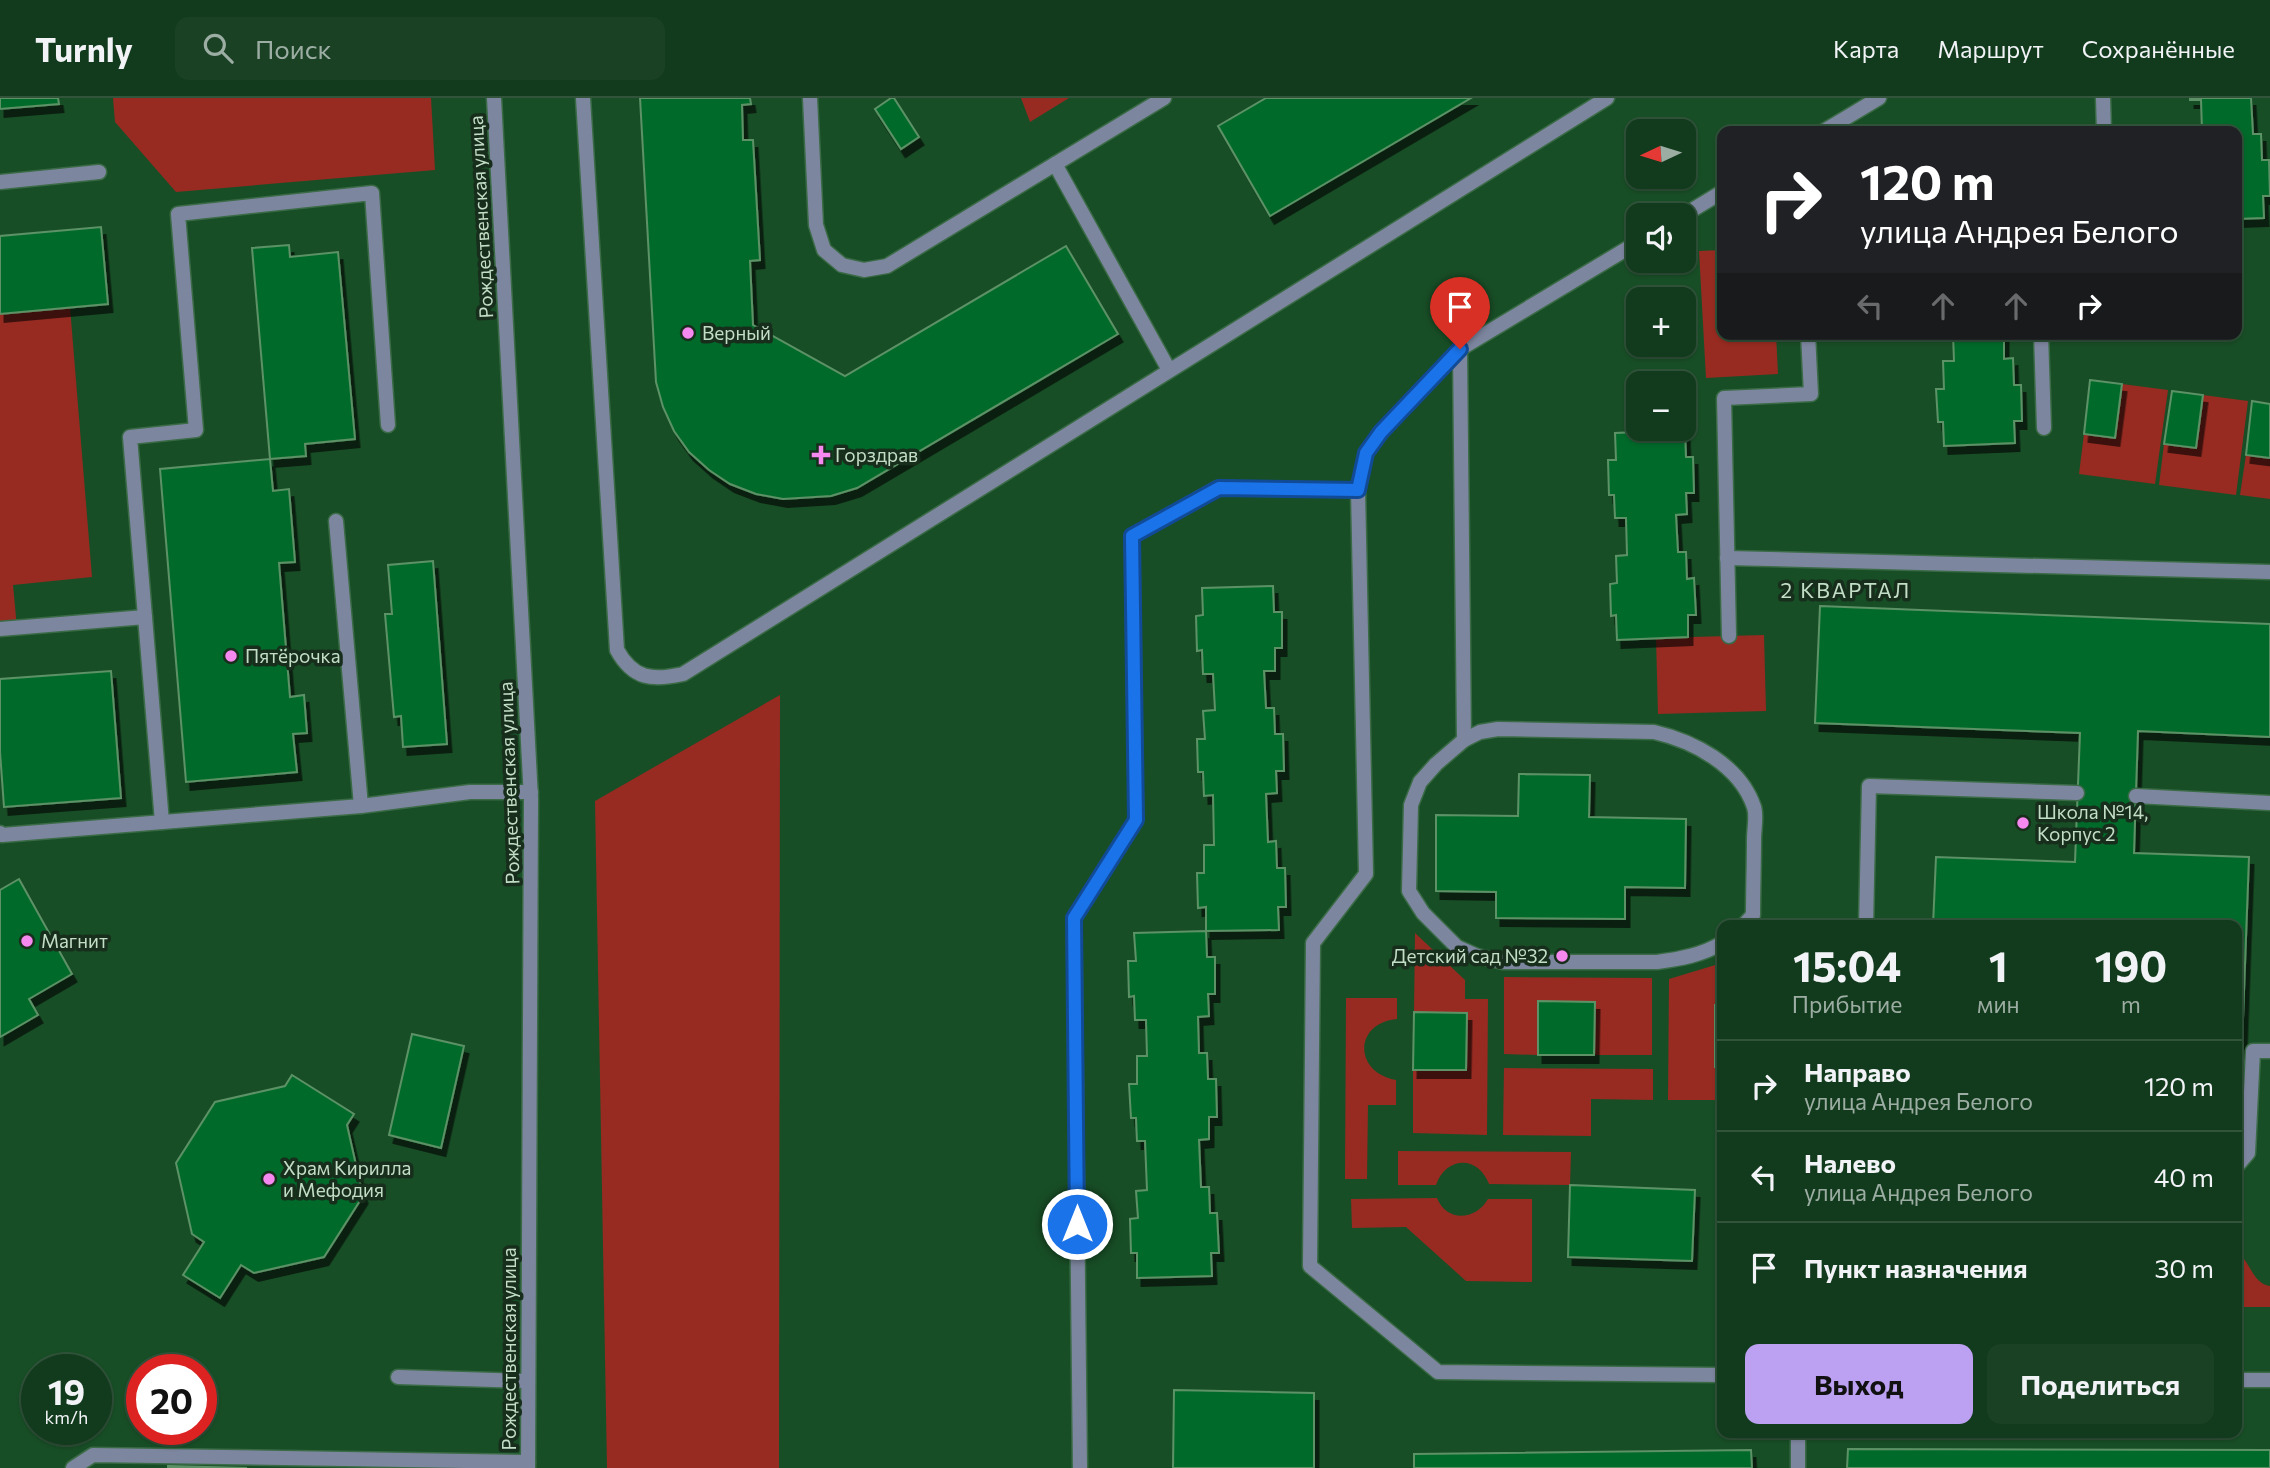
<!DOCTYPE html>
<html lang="ru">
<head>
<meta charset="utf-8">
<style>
  :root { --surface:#123a1c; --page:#1b4125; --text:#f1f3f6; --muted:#9cada3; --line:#31543b; --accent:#bca0f2 }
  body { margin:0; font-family:Commissioner,sans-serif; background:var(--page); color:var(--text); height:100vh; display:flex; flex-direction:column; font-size:26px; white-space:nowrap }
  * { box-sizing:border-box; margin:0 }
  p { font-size:23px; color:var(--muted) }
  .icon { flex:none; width:38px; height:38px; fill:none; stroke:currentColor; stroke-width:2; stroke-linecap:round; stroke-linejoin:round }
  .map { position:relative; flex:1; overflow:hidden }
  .side { position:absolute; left:1717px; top:822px; width:525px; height:518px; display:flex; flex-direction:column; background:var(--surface); border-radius:14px; box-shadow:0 2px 5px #0004,0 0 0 2px var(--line) }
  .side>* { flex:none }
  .top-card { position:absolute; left:1717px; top:28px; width:525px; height:214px; border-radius:14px; box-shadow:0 2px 5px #0004,0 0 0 2px var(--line); background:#202124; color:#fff; overflow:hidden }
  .needle { width:46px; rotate:266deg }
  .controls { position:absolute; left:1626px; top:21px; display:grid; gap:14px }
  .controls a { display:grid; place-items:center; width:70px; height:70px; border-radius:14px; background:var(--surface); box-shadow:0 2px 5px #0004,0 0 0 2px var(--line); font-size:35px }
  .speed { position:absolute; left:21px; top:1256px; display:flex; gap:14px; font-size:35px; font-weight:700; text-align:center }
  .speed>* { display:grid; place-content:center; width:91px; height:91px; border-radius:50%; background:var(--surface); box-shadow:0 2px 5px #0004,0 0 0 2px var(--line); line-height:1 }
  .speed small { font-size:18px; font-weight:400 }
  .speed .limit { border:10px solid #d22; background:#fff; color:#111 }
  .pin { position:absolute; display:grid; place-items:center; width:60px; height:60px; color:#fff; margin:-72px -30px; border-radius:50% 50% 50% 0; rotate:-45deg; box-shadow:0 0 7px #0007 }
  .pin .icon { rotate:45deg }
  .me { position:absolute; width:77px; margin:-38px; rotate:0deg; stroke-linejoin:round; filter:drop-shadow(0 0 5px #0008) }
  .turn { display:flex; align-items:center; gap:24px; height:147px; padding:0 28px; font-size:32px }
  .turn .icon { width:91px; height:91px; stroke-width:2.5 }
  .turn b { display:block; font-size:49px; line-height:60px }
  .lanes { display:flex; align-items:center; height:66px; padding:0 28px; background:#0003; justify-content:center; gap:35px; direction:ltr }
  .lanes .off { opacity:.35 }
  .eta { display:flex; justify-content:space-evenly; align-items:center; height:119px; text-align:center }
  .eta b { font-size:42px; font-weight:700; line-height:49px }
  .cta { display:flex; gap:14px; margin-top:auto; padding:14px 28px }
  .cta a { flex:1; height:80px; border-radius:14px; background:var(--accent); color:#111; font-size:28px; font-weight:700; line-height:80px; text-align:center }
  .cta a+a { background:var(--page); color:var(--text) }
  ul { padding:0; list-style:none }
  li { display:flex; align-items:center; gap:21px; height:91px; padding:0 28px; border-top:2px solid var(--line) }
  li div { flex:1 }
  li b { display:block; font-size:26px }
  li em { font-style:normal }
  header { display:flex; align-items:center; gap:42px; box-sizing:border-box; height:98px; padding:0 35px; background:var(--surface); border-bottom:2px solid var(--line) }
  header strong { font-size:33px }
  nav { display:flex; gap:38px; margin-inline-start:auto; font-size:24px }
  .search { width:490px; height:63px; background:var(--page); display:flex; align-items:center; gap:18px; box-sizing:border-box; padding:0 24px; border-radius:14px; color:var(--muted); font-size:26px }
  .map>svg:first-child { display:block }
  .green { fill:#972b21 }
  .building { fill:#046b2c; stroke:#5c9266; stroke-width:2; filter:url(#shadow) }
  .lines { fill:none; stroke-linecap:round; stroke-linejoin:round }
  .service-casing { stroke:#3a6b46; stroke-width:17 }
  .minor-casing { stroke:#3a6b46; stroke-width:17 }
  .service { stroke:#7d869f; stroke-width:14 }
  .minor { stroke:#7d869f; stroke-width:14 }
  .route-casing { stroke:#114b97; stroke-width:18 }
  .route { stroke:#1a73e8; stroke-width:12 }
  .poi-dot { fill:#f589ef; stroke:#182e1c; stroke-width:2.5 }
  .labels { text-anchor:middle; stroke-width:7; stroke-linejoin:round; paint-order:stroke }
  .street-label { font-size:19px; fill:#c3dec7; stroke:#182e1c }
  .poi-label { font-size:19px; fill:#c3dec7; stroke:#182e1c; text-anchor:start }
  .neighbourhood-label { font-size:21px; letter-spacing:2px; fill:#c3dec7; stroke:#182e1c }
</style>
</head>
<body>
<header>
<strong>Turnly</strong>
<div class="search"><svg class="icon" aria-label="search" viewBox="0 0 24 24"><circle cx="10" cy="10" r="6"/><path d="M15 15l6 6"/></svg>Поиск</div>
<nav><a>Карта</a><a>Маршрут</a><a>Сохранённые</a></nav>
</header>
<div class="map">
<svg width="2270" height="1370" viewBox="0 0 2270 1370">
  <defs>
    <filter id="shadow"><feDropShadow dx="4.5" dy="8" stdDeviation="0" flood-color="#0009"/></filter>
  </defs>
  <rect width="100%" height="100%" fill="#184e26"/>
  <g class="green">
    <polygon points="113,0 431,0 435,72 176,94 115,24"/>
    <polygon points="1021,0 1069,0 1030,24"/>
    <polygon points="1722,152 1722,236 1776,236 1778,276 1706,280 1699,153"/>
    <polygon points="70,209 92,479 13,487 17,530 0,531 0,216"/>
    <polygon points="2122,286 2168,292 2155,386 2079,376 2084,336 2115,340"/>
    <polygon points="2203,297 2248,303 2236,397 2159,387 2164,346 2196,350"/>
    <polygon points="2246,357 2270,360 2270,401 2240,397"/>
    <polygon points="1764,537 1766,613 1658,616 1656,540"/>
    <polygon points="780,597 779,1370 607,1370 595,703"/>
    <polygon points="1415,835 1465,882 1465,901 1488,901 1487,1037 1413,1035 1413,972 1466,972 1466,915 1414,914"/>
    <polygon points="1722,865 1722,907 1715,907 1715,969 1722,969 1722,1002 1668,1002 1669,881"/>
    <polygon points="1504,879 1652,880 1652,957 1594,957 1594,904 1538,903 1538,957 1504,956"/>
    <path d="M1346,900h51v21c-43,4 -44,53 -1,61v25h-28l-1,74h-22z"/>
    <polygon points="1504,970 1653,971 1653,1002 1591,1001 1591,1038 1503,1037"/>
    <path d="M1398,1053l173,1 -1,33 -81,-1c-11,-29 -43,-28 -53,1h-38z"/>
    <path d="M1437,1100c10,25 39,22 51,1h44v83l-66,-1 -60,-54 -54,1 -1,-29z"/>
    <path d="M2237,1154c14,10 15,31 33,34v21h-33z"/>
  </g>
  <g class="building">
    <polygon points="0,0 58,0 59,6 0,11"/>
    <polygon points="640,0 750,0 751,6 742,7 743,42 753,42 760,162 750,163 753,227 845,278 1066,148 1118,236 857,390 831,398 783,401 756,396 730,386 709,372 689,354 674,333 663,309 656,284"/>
    <polygon points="891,0 894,0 919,39 901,51 875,11"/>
    <polygon points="1266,0 1471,0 1270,118 1218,28"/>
    <polygon points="2190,0 2251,0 2253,36 2261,36 2262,62 2269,62 2270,98 2263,98 2264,120 2236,121 2236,33 2202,33 2201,2 2190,2"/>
    <polygon points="101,129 108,206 0,216 0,138"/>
    <polygon points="289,147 290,159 338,154 355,341 305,346 306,358 270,361 252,150"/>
    <polygon points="1953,236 2004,236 2004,261 2013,260 2014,287 2021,287 2022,323 2014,323 2015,345 1944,348 1943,324 1938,324 1936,291 1944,291 1943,263 1954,263"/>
    <polygon points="2090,282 2122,286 2115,340 2084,336"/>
    <polygon points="2172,293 2203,297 2196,350 2164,346"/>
    <polygon points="2252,303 2270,306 2270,360 2246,357"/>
    <polygon points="1685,332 1686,359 1693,359 1694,395 1686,395 1687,416 1676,417 1678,454 1686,454 1687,481 1694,480 1696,517 1688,517 1688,539 1617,542 1616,517 1611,518 1610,486 1617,485 1616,458 1627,457 1626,420 1615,420 1614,397 1609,397 1608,362 1616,362 1615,335"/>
    <polygon points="270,361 273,393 289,391 295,464 279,465 290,599 304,597 307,635 293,636 297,674 186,684 160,371"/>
    <polygon points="433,463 447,646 403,649 401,618 394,619 385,516 392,516 388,467"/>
    <polygon points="1273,488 1274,514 1282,514 1282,550 1275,550 1275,573 1264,573 1266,610 1274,610 1275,636 1283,636 1284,673 1276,673 1277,695 1266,696 1268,744 1276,743 1277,770 1285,770 1286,809 1278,809 1279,832 1206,833 1206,809 1198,810 1197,775 1204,775 1204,747 1214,747 1213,697 1204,698 1203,674 1198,674 1197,641 1205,641 1203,613 1215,612 1213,576 1203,576 1202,552 1197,553 1196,518 1203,517 1202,490"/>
    <polygon points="1820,508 2270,526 2270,639 2138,633 2134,755 2249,759 2238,1054 2236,828 1933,828 1936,759 2075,764 2080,635 1815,625"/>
    <polygon points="111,573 121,700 4,709 0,654 0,581"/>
    <polygon points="1519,676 1590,677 1589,719 1686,721 1685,790 1625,789 1625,821 1496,820 1496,794 1436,793 1436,717 1518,718"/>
    <polygon points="19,781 72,876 29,901 38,917 0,939 0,792"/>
    <polygon points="1206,833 1207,859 1215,859 1215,896 1208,896 1209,918 1198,919 1199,955 1207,955 1208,981 1216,981 1217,1019 1209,1019 1209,1041 1199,1042 1201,1089 1209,1089 1210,1115 1217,1115 1219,1155 1211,1155 1212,1178 1137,1180 1137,1155 1131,1155 1130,1121 1138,1120 1136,1093 1147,1092 1145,1043 1137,1043 1136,1020 1131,1020 1129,986 1137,986 1137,958 1147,958 1146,922 1135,922 1134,898 1129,899 1128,863 1136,863 1134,835"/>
    <polygon points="1538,903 1595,904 1594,957 1538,957"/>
    <rect x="1715" y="907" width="7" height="62"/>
    <polygon points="1414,914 1467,915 1466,972 1413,972"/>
    <polygon points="412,936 464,948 441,1050 389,1037"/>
    <polygon points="292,977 354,1016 347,1027 363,1098 324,1159 254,1175 241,1167 220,1200 183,1177 204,1144 192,1136 176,1065 215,1004 285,988"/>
    <polygon points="1570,1087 1695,1092 1692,1163 1568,1159"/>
    <polygon points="1174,1292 1314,1295 1314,1370 1173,1370"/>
    <polygon points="1848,1351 2270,1352 2270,1370 1847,1370"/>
    <polygon points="1751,1352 1752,1370 1414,1370 1414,1356"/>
    <polygon points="168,1368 247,1370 168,1370"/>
  </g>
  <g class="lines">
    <defs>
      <g id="service">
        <path d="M583,0l34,552c16,29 35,31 66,24l924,-576"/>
        <polyline points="810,0 816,127 824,152 842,167 864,172 887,168 1164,0"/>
        <polyline points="2103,0 2104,33"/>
        <polyline points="1055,66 1169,272"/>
        <polyline points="0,84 99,74"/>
        <polyline points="2041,236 2044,330"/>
        <polyline points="1460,251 1464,642"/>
        <polyline points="1358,392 1366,776 1313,845 1310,1168 1438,1274 1722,1277"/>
        <polyline points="336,423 361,708"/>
        <polyline points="1727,460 2270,474"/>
        <polyline points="145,519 130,339 196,332 178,116 372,95 388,327"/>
        <polyline points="0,531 145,519 162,724"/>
        <polyline points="1729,538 1724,300 1811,296 1808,236"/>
        <polyline points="2136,698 2270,705"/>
        <polyline points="0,735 2,737 361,708 470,694 531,694"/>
        <polyline points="1866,828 1869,688 2077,695"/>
        <path d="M1722,845c-20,12 -42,16 -65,19h-154l-26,-6 -20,-9 -34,-34 -14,-22 2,-86 9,-23 16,-18 28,-24 16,-8 18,-3 156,3c39,9 86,33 100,75 3,9 0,22 0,32 0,25 -1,51 -1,76l-10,11"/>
        <polyline points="2236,1069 2248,1055 2253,953 2270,953"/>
        <polyline points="398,1279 528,1283"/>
        <polyline points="2236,1282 2270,1282"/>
        <polyline points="1798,1335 1798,1370"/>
        <polyline points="73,1370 93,1357 528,1364"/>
        <polyline points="1080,1370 1074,820 1136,722 1132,438"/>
      </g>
      <g id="minor">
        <polyline points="494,0 531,701 528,1370"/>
        <polyline points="1824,33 1879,0"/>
        <polyline points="1684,117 1722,94"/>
        <polyline points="1132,438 1218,390 1358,392 1366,355 1381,334 1460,251 1638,144"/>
      </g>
    </defs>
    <use href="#service" class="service-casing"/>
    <use href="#minor" class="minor-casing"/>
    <use href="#service" class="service"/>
    <use href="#minor" class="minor"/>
  </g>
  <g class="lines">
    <defs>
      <polyline id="route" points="1077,1126 1074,820 1136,722 1132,438 1219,390 1358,392 1366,355 1381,334 1460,251"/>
    </defs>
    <use href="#route" class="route-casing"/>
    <use href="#route" class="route"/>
  </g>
  <g class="poi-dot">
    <circle cx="688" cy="235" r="7"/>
    <path d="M817.5 346.5h7v7h7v7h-7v7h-7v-7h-7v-7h7z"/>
    <circle cx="231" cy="558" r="7"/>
    <circle cx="2023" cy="725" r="7"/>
    <circle cx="27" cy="843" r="7"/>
    <circle cx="1562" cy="858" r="7"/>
    <circle cx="269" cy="1081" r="7"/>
  </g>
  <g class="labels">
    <g class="street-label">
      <text transform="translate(481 119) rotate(-93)" y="7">Рождественская улица</text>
      <text transform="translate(509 685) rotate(-92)" y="7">Рождественская улица</text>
      <text transform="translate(509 1251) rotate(-90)" y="7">Рождественская улица</text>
    </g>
    <g class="poi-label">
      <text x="702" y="242">Верный</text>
      <text x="835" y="364">Горздрав</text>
      <text x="245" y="565">Пятёрочка</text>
      <text x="2037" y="721">Школа №14,<tspan x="2037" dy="22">Корпус 2</tspan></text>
      <text x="41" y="850">Магнит</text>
      <text x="1548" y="865" text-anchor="end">Детский сад №32</text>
      <text x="283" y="1077">Храм Кирилла<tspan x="283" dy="22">и Мефодия</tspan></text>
    </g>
    <g class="neighbourhood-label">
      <text x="1846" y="500">2 КВАРТАЛ</text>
    </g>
  </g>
</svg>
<div class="controls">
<a><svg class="needle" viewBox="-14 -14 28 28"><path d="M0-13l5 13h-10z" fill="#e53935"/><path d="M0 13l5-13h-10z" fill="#9cada3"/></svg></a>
<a><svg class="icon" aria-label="sound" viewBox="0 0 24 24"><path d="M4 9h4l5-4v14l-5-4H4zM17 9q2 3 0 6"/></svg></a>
<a>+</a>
<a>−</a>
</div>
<div class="speed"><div>19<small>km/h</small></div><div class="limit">20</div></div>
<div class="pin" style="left:1460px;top:251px;background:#d93025"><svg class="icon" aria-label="arrive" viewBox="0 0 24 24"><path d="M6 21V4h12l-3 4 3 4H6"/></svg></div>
<svg class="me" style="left:1077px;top:1126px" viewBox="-20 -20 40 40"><circle r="17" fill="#1a73e8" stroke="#fff" stroke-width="3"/><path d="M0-11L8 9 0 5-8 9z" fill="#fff"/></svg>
<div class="top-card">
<div class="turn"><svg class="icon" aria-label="right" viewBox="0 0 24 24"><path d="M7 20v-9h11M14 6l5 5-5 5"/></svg><div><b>120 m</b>улица Андрея Белого</div></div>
<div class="lanes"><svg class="icon off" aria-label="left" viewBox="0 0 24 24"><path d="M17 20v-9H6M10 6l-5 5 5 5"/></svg><svg class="icon off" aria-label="ahead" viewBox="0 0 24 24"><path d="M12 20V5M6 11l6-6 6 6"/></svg><svg class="icon off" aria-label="ahead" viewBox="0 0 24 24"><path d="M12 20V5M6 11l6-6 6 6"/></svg><svg class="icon" aria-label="right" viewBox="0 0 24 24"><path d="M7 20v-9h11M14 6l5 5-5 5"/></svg></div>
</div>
<section class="side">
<div class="eta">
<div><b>15:04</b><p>Прибытие</p></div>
<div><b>1</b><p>мин</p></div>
<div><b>190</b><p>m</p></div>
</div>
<ul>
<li><svg class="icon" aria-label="right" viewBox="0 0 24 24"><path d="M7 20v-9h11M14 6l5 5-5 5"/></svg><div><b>Направо</b><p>улица Андрея Белого</p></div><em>120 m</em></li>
<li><svg class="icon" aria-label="left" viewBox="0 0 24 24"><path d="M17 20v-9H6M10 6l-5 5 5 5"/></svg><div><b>Налево</b><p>улица Андрея Белого</p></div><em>40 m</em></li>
<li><svg class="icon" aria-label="arrive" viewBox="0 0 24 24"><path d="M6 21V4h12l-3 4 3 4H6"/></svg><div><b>Пункт назначения</b></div><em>30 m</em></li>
</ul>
<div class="cta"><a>Выход</a><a>Поделиться</a></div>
</section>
</div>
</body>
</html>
